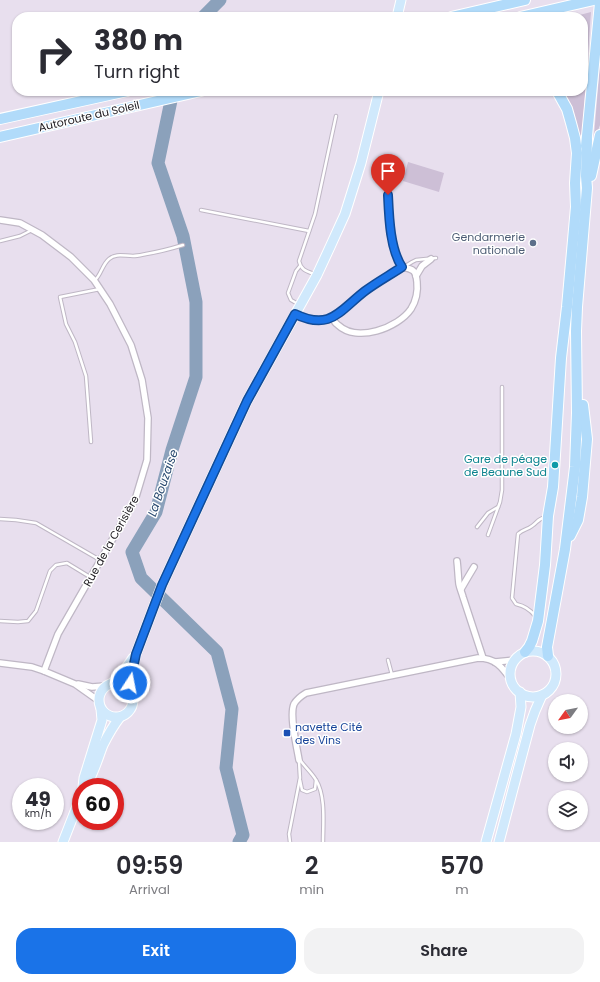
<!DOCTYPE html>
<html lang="en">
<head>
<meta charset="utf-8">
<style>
  :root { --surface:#fff; --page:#f2f2f3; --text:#2b2b33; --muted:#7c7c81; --accent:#1a73e8 }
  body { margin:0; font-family:Poppins,sans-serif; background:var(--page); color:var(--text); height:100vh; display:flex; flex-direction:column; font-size:15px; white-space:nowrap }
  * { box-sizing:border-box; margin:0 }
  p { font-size:13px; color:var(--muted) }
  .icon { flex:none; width:22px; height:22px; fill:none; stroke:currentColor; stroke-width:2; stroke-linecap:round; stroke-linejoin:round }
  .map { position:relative; height:842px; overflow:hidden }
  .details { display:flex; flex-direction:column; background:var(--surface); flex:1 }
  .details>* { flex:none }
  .hud { position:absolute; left:12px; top:12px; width:576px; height:84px; border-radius:16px; box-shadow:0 1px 3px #0004; background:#fff; color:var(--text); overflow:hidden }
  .needle { width:26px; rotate:237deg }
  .tools { position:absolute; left:548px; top:694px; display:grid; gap:8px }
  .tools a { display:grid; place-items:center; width:40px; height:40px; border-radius:50%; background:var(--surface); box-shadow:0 1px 3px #0004; font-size:20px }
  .speed { position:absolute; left:12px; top:778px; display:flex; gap:8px; font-size:20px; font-weight:700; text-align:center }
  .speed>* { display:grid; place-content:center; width:52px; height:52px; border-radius:50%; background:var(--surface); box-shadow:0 1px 3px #0004; line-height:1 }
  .speed small { font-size:10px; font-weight:400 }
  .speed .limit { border:6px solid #d22; background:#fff; color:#111 }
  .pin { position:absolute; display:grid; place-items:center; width:34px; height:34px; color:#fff; margin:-41px -17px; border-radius:50% 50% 50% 0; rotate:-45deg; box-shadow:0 0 4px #0007 }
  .pin .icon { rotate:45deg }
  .me { position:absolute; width:44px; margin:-22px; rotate:11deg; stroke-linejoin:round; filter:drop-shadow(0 0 3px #0008) }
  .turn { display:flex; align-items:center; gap:14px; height:84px; padding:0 16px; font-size:18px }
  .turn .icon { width:52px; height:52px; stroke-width:2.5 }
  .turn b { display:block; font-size:28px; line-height:34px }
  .eta { display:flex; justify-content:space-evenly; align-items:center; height:68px; text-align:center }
  .eta b { font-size:24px; font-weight:600; line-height:28px }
  .button { display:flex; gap:8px; margin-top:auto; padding:8px 16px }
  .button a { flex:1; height:46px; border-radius:16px; background:var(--accent); color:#fff; font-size:16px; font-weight:600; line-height:46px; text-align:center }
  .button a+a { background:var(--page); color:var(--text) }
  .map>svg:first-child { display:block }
  .green { fill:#cdbfd6 }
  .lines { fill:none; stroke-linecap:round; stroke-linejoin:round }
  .river { stroke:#8ba1bb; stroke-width:13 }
  .service-casing { stroke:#bfb7c5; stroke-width:4.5 }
  .minor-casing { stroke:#bfb7c5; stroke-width:8 }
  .primary-casing { stroke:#fff; stroke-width:11 }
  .motorway-casing { stroke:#fff; stroke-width:12 }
  .service { stroke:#fff; stroke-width:2.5 }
  .minor { stroke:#fff; stroke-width:5.5 }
  .primary { stroke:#d0e9fc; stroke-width:9 }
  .motorway { stroke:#b1dbfa; stroke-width:10 }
  .route-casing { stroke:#114b97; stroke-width:10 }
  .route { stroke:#1a73e8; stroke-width:7 }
  .service-dot { fill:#5c6f8a; stroke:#fff; stroke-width:1.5 }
  .culture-dot { fill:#0f9aa8; stroke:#fff; stroke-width:1.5 }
  .transit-dot { fill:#1a4fb4; stroke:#fff; stroke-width:1.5 }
  .labels { text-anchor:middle; stroke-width:3; stroke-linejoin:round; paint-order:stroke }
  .street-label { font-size:11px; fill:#1d1a1f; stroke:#fff }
  .service-label { font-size:11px; fill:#4e5e75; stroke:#fff; text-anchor:end }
  .culture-label { font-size:11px; fill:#0d838f; stroke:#fff; text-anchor:end }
  .transit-label { font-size:11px; fill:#164399; stroke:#fff; text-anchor:start }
  .water-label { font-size:12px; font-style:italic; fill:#294a70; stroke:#fff }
</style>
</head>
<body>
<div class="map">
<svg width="600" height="842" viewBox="0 0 600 842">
  <rect width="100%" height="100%" fill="#e8dfee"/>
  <g class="green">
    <polygon points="591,12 582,135 578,136 562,91 583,91 583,17 572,17"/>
    <polygon points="600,64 600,125 596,136 594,136"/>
    <polygon points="408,162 444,173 439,192 403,181"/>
  </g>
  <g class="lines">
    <g class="river">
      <polyline points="203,17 220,0"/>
      <polyline points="173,91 158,163 183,236 196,302 196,377 172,450 156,512 132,552 141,578 217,652 232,709 226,768 243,835 239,842"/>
    </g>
    <defs>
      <g id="service">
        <path d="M389,190c-1,24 0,57 13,77"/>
        <polyline points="201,210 309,231"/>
        <polyline points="0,241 20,236 32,230"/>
        <path d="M314,274c-8,-3 -13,-4 -15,-13l16,-47 21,-98"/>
        <path d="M95,280c6,-5 7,-15 14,-21 7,-6 15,-3 24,-3 4,0 8,-1 13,-2 12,-2 24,-5 37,-9"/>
        <polyline points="298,304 291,300 288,293 296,271 300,266"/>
        <polyline points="297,315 313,320 324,320 332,318 368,289 412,262 416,260 436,258"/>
        <polyline points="91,442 86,376 75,342 66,324 60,297 100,289"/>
        <polyline points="0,519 16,520 36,523 100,560"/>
        <polyline points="477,527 488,513 498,507"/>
        <polyline points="488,535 500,502 502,490 502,387"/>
        <path d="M535,616c-5,-7 -10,-10 -19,-12l-4,-6 6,-64c5,-5 9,-4 14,-8 6,-4 5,-7 14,-9"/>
        <polyline points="0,621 18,622 28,621 36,611 50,571 56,565 67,563 90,577"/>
        <polyline points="388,660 392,675"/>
        <path d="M300,760c5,7 12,13 16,20 10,16 7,44 7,62"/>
        <polyline points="300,780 302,790 307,792 315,789 316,780"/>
        <polyline points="290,842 289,834 300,778 299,761"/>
      </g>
      <g id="minor">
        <polyline points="0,220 20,223 42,235 71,257 94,280 110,304 131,345 142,380 148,418 147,460 135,500 58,634 44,671"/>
        <polyline points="416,276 422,266 431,259"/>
        <path d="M332,318c2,3 3,5 6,7 19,18 60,3 73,-16 5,-8 7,-18 6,-27 -1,-11 -3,-13 -15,-15"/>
        <path d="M457,561c1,8 1,15 2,23 1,5 3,9 4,13l20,61"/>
        <polyline points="461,589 468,577 474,567"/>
        <polyline points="495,662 515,660"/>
        <polyline points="0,663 32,667 44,671 75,684 99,701"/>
        <polyline points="78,684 92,687 105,686"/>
        <path d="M299,760c-2,-13 -10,-44 -5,-56 3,-5 7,-8 12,-11l172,-35c18,0 24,9 34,23"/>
      </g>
      <g id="primary">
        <polyline points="397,17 401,0"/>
        <circle cx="533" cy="674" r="23"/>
        <circle cx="116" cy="700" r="17"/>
        <polyline points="112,683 119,678 133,658"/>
        <polyline points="131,690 130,683 131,675 136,654 162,585 247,401 317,275 330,247 345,214 361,163 379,91"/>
        <path d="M87,784c7,-12 11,-26 16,-39 5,-10 10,-19 17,-28"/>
        <polyline points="83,787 84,778 102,720 101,709"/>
        <polyline points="63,842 81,796"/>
        <polyline points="486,842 516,734 521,707 520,692"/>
        <polyline points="499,842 530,725 535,711 542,695"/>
      </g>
      <g id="motorway">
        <polyline points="451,17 525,0"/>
        <polyline points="520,17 594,0"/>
        <polyline points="0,119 127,91"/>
        <polyline points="0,137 201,91"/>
        <polyline points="586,146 600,3"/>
        <polyline points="591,176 600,135"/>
        <polyline points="570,536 578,520 582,497 587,439 583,405"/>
        <polyline points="525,652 529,647 532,641 538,621 545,565 548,516 553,487 561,358 567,307 576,207 575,183 577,153 575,138 571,123 567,109 557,91"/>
        <polyline points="548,656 547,647 565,549 575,467 577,413 576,331 577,307 587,188 586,176 587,139"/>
      </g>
    </defs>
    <use href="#service" class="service-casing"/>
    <use href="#minor" class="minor-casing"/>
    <use href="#primary" class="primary-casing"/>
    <use href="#motorway" class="motorway-casing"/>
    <use href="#service" class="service"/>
    <use href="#minor" class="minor"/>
    <use href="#primary" class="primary"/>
    <use href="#motorway" class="motorway"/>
  </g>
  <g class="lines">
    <defs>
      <path id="route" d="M130,683l6,-29 26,-69 85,-184 48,-87c36,17 44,-3 70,-23 12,-9 25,-16 37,-24 -12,-18 -13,-50 -14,-72"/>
    </defs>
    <use href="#route" class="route-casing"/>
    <use href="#route" class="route"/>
  </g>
  <circle class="service-dot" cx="533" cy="243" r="4"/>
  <circle class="culture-dot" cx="555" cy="465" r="4"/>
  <rect class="transit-dot" x="283" y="729" width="8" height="8" rx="2"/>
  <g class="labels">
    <g class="street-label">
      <text transform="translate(89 116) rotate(-13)" y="4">Autoroute du Soleil</text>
      <text transform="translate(111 541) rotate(-61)" y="4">Rue de la Cerisière</text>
    </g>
    <g class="service-label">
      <text x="525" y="241">Gendarmerie<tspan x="525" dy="13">nationale</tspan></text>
    </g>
    <g class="culture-label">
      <text x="547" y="463">Gare de péage<tspan x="547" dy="13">de Beaune Sud</tspan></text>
    </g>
    <g class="transit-label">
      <text x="295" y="731">navette Cité<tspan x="295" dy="13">des Vins</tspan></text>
    </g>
    <g class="water-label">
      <text transform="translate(163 483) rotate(-71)" y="4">La Bouzaise</text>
    </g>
  </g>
</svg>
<div class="tools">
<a><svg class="needle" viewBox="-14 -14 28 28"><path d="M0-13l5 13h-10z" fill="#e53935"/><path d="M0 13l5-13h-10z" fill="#7c7c81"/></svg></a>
<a><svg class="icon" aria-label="sound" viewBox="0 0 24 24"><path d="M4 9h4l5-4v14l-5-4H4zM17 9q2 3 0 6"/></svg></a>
<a><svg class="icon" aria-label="layers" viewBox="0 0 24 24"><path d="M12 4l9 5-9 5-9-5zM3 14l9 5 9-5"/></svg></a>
</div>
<div class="speed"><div>49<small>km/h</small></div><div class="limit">60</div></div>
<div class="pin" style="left:388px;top:195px;background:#d93025"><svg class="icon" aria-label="arrive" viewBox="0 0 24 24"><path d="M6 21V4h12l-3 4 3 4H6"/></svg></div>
<svg class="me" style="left:130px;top:683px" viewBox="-20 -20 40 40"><circle r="17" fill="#1a73e8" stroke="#fff" stroke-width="3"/><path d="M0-11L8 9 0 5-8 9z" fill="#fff"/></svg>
<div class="hud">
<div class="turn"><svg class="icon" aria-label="right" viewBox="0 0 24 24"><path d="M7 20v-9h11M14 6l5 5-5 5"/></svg><div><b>380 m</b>Turn right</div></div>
</div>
</div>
<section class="details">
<div class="eta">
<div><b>09:59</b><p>Arrival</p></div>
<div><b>2</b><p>min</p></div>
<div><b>570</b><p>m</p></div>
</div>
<div class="button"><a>Exit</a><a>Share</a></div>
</section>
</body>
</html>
